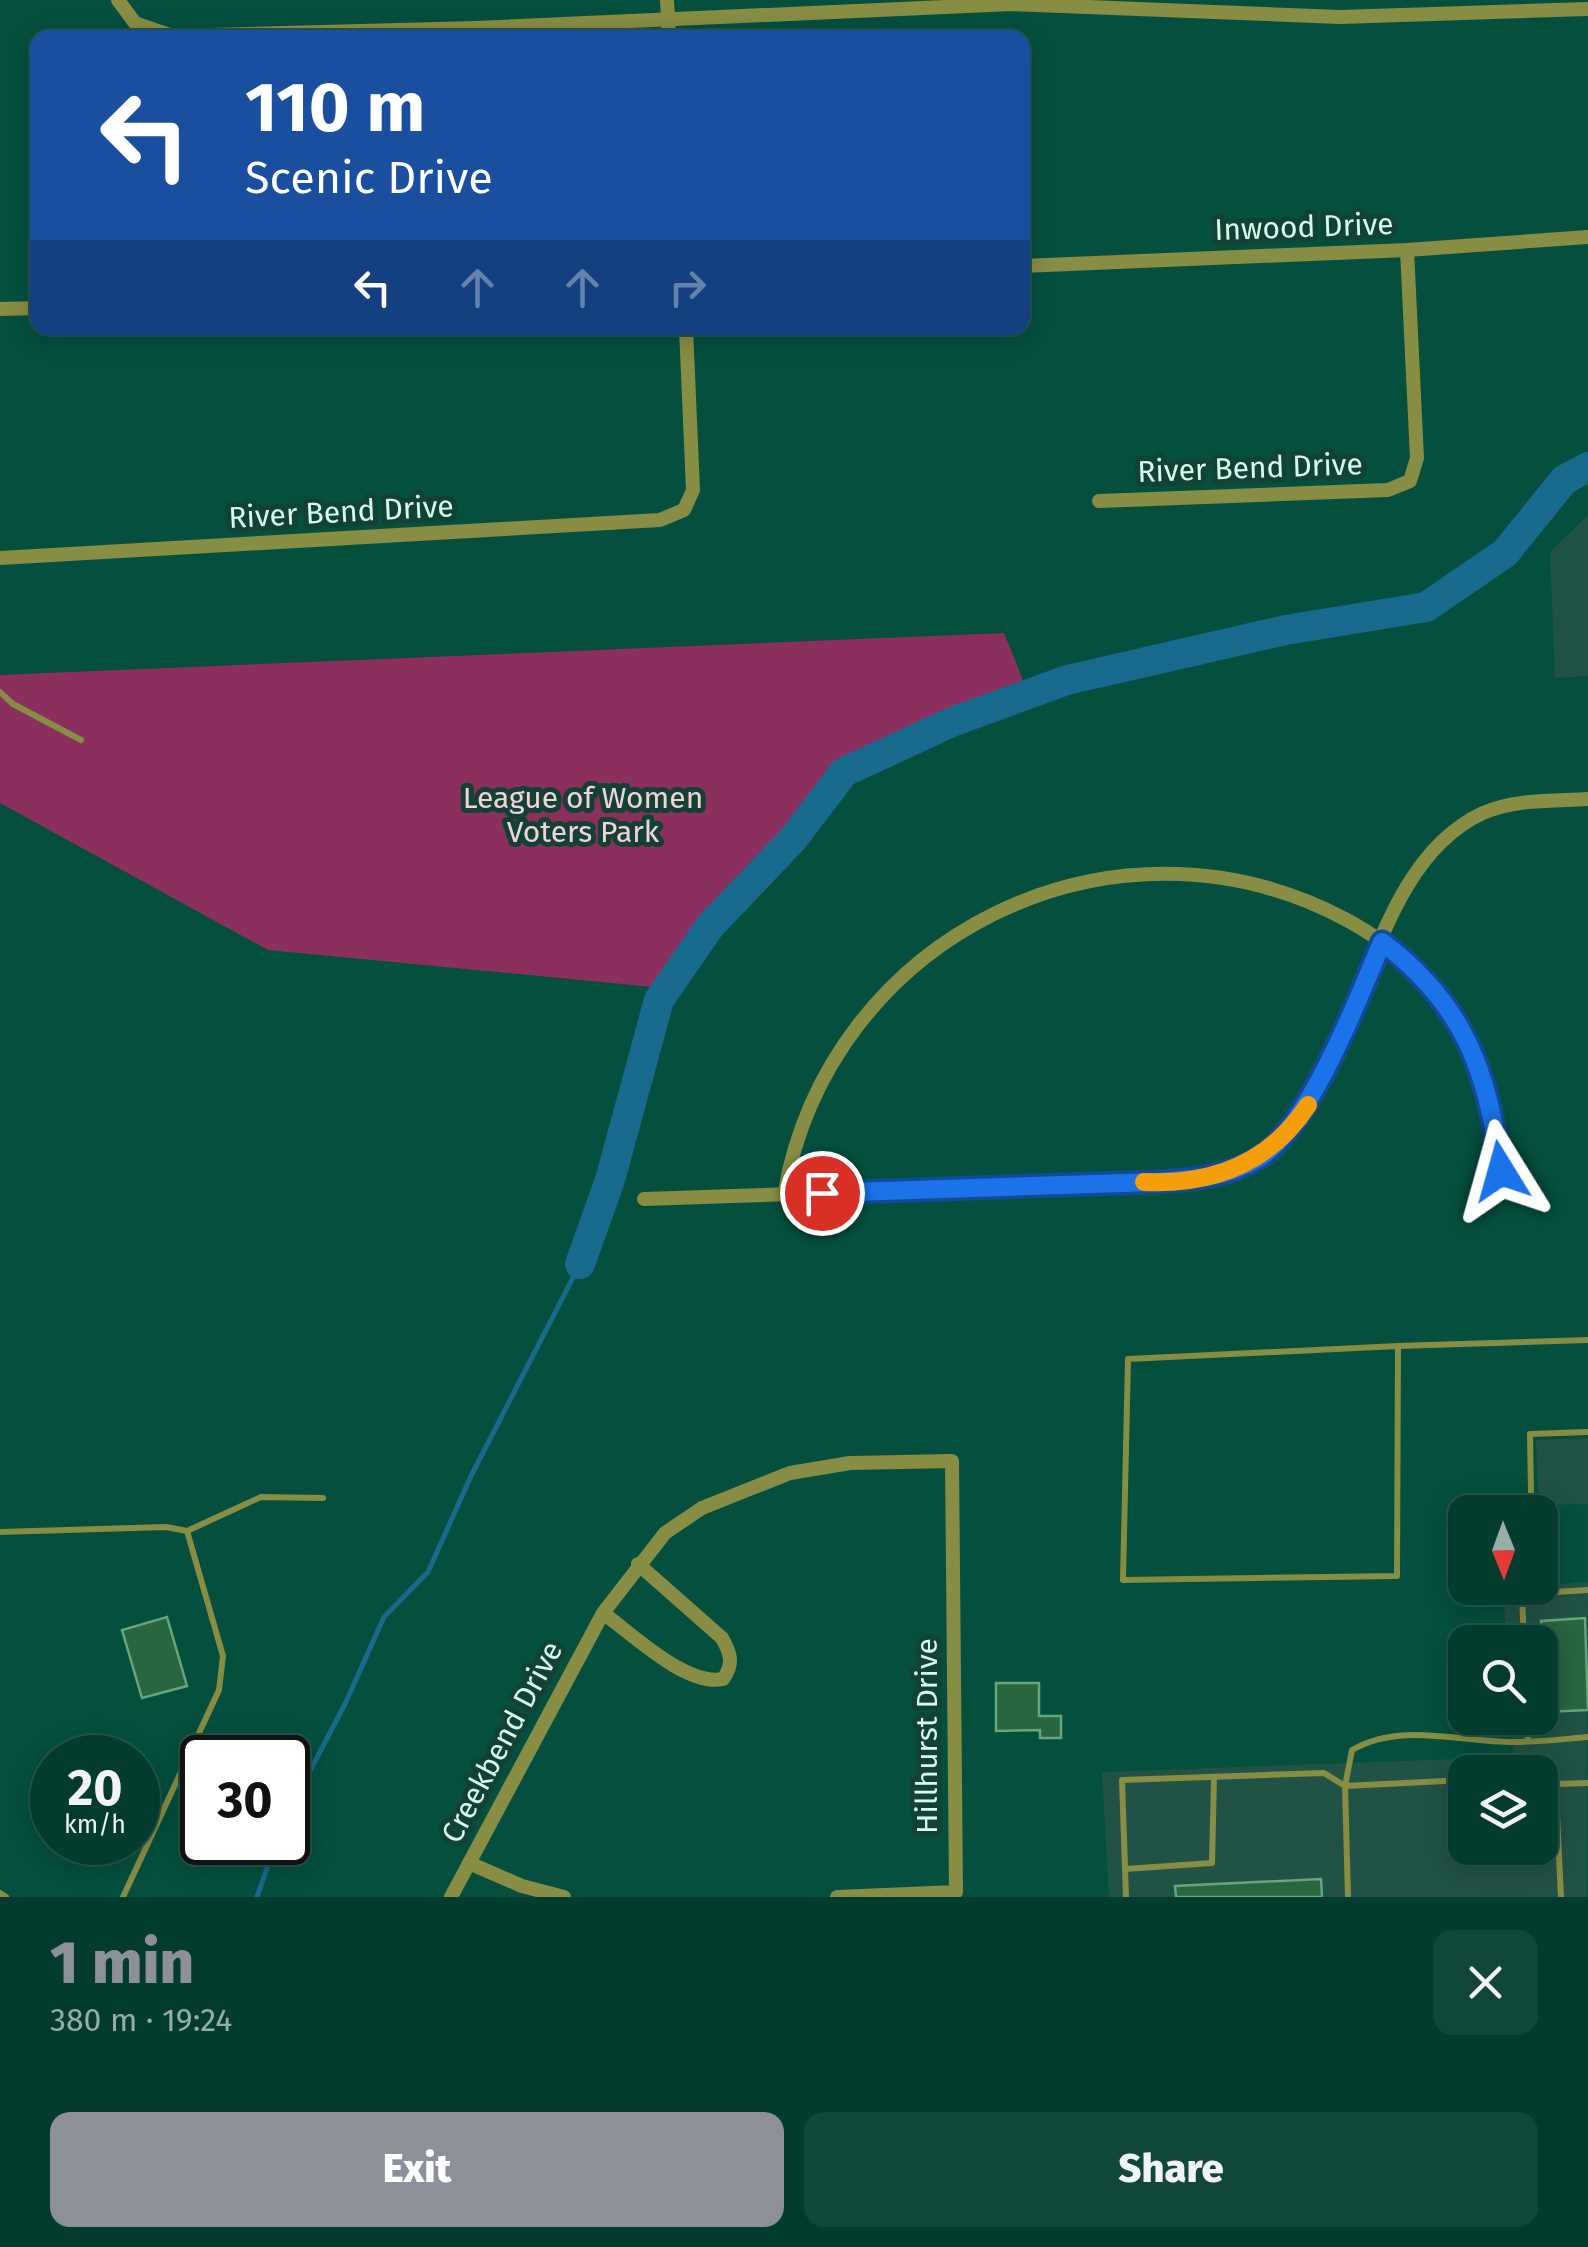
<!DOCTYPE html>
<html lang="en">
<head>
<meta charset="utf-8">
<style>
  :root { --surface:#033b2e; --page:#11463a; --text:#f1f3f6; --muted:#97adaa; --line:#24554a; --accent:#8c9099 }
  body { margin:0; font-family:"Fira Sans",sans-serif; background:var(--page); color:var(--text); height:100vh; display:flex; flex-direction:column; font-size:38px; white-space:nowrap }
  * { box-sizing:border-box; margin:0 }
  p { font-size:32px; color:var(--muted) }
  .icon { flex:none; width:55px; height:55px; fill:none; stroke:currentColor; stroke-width:2; stroke-linecap:round; stroke-linejoin:round }
  .map { position:relative; height:1897px; overflow:hidden }
  .drawer { display:flex; flex-direction:column; background:var(--surface); flex:1 }
  .drawer>* { flex:none }
  .banner { position:absolute; left:30px; top:30px; width:1000px; height:305px; border-radius:20px; box-shadow:0 5px 25px #0003,0 0 0 2px var(--line); background:#1a4fa0; color:#fff; overflow:hidden }
  .needle { width:65px; rotate:179deg }
  .buttons { position:absolute; left:1448px; top:1495px; display:grid; gap:20px }
  .buttons a { display:grid; place-items:center; width:110px; height:110px; border-radius:20px; background:var(--surface); box-shadow:0 5px 25px #0003,0 0 0 2px var(--line); font-size:50px }
  .speed { position:absolute; left:30px; top:1735px; display:flex; gap:20px; font-size:50px; font-weight:700; text-align:center }
  .speed>* { display:grid; place-content:center; width:130px; height:130px; border-radius:50%; background:var(--surface); box-shadow:0 5px 25px #0003,0 0 0 2px var(--line); line-height:1 }
  .speed small { font-size:25px; font-weight:400 }
  .speed .limit { border:5px solid #111; border-radius:15px; background:#fff; color:#111 }
  .pin { position:absolute; display:grid; place-items:center; width:85px; height:85px; color:#fff; margin:-42px; border:5px solid #fff; border-radius:50%; box-shadow:0 2px 10px #0007 }
  .me { position:absolute; width:110px; margin:-55px; rotate:352deg; stroke-linejoin:round; filter:drop-shadow(0 0 8px #0008) }
  .turn { display:flex; align-items:center; gap:35px; height:210px; padding:0 50px; font-size:45px }
  .turn .icon { width:130px; height:130px; stroke-width:2.5 }
  .turn b { display:block; font-size:70px; line-height:85px }
  .lanes { display:flex; align-items:center; height:95px; padding:0 50px; background:#0003; justify-content:center; gap:50px; direction:ltr }
  .lanes .off { opacity:.35 }
  .round { display:grid; place-items:center; flex:none; width:105px; height:105px; border-radius:20px; background:var(--page) }
  .head { display:flex; align-items:center; justify-content:space-between; height:170px; padding:0 50px }
  h1 { font-size:60px; font-weight:800; line-height:75px; color:var(--accent) }
  .action { display:flex; gap:20px; margin-top:auto; padding:20px 50px }
  .action a { flex:1; height:115px; border-radius:20px; background:var(--accent); color:#fff; font-size:40px; font-weight:800; line-height:115px; text-align:center }
  .action a+a { background:var(--page); color:var(--text) }
  .map>svg:first-child { display:block }
  .built { fill:#205345; fill-rule:evenodd }
  .green { fill:#8b2f5e }
  .lines { fill:none; stroke-linecap:round; stroke-linejoin:round }
  .stream { stroke:#186a8d; stroke-width:5 }
  .river { stroke:#186a8d; stroke-width:30 }
  .building { fill:#29653e; stroke:#69a57a; stroke-width:2.5 }
  .lane { stroke:#888d44; stroke-width:6 }
  .street { stroke:#888d44; stroke-width:14 }
  .route-casing { stroke:#114b97; stroke-width:25 }
  .route { stroke:#1a73e8; stroke-width:18 }
  .slow { stroke:#f59e0b; stroke-width:18 }
  .labels { text-anchor:middle; stroke-width:10; stroke-linejoin:round; paint-order:stroke }
  .street-label { font-size:30px; fill:#d4fcee; stroke:#144135 }
  .park-label { font-size:30px; fill:#f1d3de; stroke:#144135 }
</style>
</head>
<body>
<div class="map">
<svg width="1588" height="1897" viewBox="0 0 1588 1897">
  <rect width="100%" height="100%" fill="#044f3e"/>
  <g class="built">
    <polygon points="1588,515 1588,676 1555,678 1550,552"/>
    <polygon points="1588,1438 1588,1504 1539,1505 1536,1440"/>
    <path d="M1588,1582l-1,315h-478l-7,-125 411,-15 -2,-39h29v-76h-34l-3,-54zM1465,1772h75v76h-75z"/>
  </g>
  <polygon class="green" points="1004,633 1025,685 853,755 653,987 268,950 0,803 0,675"/>
  <g class="lines">
    <g class="stream">
      <polyline points="288,1813 345,1704 384,1617 428,1572 471,1476 580,1264"/>
      <polyline points="257,1897 276,1842"/>
    </g>
    <polyline class="river" points="580,1264 610,1180 659,1000 710,926 793,839 844,772 952,722 1067,680 1286,630 1426,607 1505,553 1564,480 1588,467"/>
  </g>
  <g class="building">
    <polygon points="167,1617 187,1686 142,1698 122,1630"/>
    <polygon points="1585,1618 1588,1710 1546,1712 1541,1621"/>
    <polygon points="996,1683 1039,1683 1039,1716 1061,1716 1061,1738 1040,1738 1040,1730 996,1731"/>
    <polygon points="1321,1879 1322,1897 1176,1897 1175,1886"/>
  </g>
  <g class="lines">
    <g class="lane">
      <polyline points="0,692 13,704 81,740"/>
      <polygon points="1398,1346 1397,1576 1123,1580 1128,1359"/>
      <polyline points="1398,1346 1588,1340"/>
      <polyline points="1531,1493 1530,1434 1588,1432"/>
      <polyline points="187,1531 261,1497 323,1498"/>
      <polyline points="0,1532 166,1527 187,1531 223,1656 219,1690 123,1897"/>
      <polyline points="1524,1642 1522,1594 1588,1590"/>
      <polyline points="1527,1718 1528,1741"/>
      <polyline points="1540,1776 1555,1775 1561,1897"/>
      <path d="M1465,1780l-120,6 7,-36c50,-29 110,-7 164,-8 24,0 48,-3 72,-5"/>
      <polyline points="1556,1784 1588,1783"/>
      <polyline points="1125,1869 1212,1863 1214,1778"/>
      <polyline points="0,1893 6,1897"/>
      <polyline points="1126,1897 1122,1780 1324,1773 1345,1786 1348,1897"/>
    </g>
    <g class="street">
      <polyline points="118,0 135,23 173,36 476,28 1012,4 1340,17 1588,9"/>
      <polyline points="667,0 669,38"/>
      <polyline points="1022,266 1407,250 1588,237"/>
      <polyline points="0,309 38,308"/>
      <polyline points="1099,501 1388,490 1410,481 1417,458 1407,250"/>
      <polyline points="0,558 660,520 684,510 693,490 686,328"/>
      <path d="M784,1195c45,-259 329,-399 561,-276 62,33 109,83 135,148 14,33 17,69 21,104"/>
      <path d="M644,1199l510,-17c36,-2 80,-4 110,-27 101,-78 97,-286 219,-342 32,-14 70,-12 105,-14"/>
      <path d="M603,1613c29,21 84,74 120,66 11,-15 8,-25 -1,-41l-84,-74"/>
      <polyline points="469,1863 522,1886 564,1897"/>
      <polyline points="451,1897 603,1613 665,1533 702,1508 790,1473 850,1463 952,1461 956,1892 837,1897"/>
    </g>
  </g>
  <g class="lines">
    <defs>
      <path id="route" d="M822,1193l332,-11c37,-2 74,-5 106,-25 49,-30 99,-160 122,-215 82,62 106,129 119,229"/>
    </defs>
    <use href="#route" class="route-casing"/>
    <use href="#route" class="route"/>
    <path class="slow" d="M1144,1182c68,3 126,-19 164,-77"/>
  </g>
  <g class="labels">
    <g class="street-label">
      <text transform="translate(1304 227) rotate(-2)" y="10">Inwood Drive</text>
      <text transform="translate(1250 468) rotate(-2)" y="10">River Bend Drive</text>
      <text transform="translate(341 512) rotate(-3)" y="10">River Bend Drive</text>
      <text transform="translate(927 1736) rotate(-90)" y="10">Hillhurst Drive</text>
      <text transform="translate(502 1742) rotate(-62)" y="10">Creekbend Drive</text>
    </g>
    <g class="park-label">
      <text x="583" y="808">League of Women<tspan x="583" dy="34">Voters Park</tspan></text>
    </g>
  </g>
</svg>
<div class="buttons">
<a><svg class="needle" viewBox="-14 -14 28 28"><path d="M0-13l5 13h-10z" fill="#e53935"/><path d="M0 13l5-13h-10z" fill="#97adaa"/></svg></a>
<a><svg class="icon" aria-label="search" viewBox="0 0 24 24"><circle cx="10" cy="10" r="6"/><path d="M15 15l6 6"/></svg></a>
<a><svg class="icon" aria-label="layers" viewBox="0 0 24 24"><path d="M12 4l9 5-9 5-9-5zM3 14l9 5 9-5"/></svg></a>
</div>
<div class="speed"><div>20<small>km/h</small></div><div class="limit">30</div></div>
<div class="pin" style="left:822px;top:1193px;background:#d93025"><svg class="icon" aria-label="arrive" viewBox="0 0 24 24"><path d="M6 21V4h12l-3 4 3 4H6"/></svg></div>
<svg class="me" style="left:1501px;top:1171px" viewBox="-20 -20 40 40"><path d="M0-17L14 15 0 8-14 15z" fill="#1a73e8" stroke="#fff" stroke-width="4"/></svg>
<div class="banner">
<div class="turn"><svg class="icon" aria-label="left" viewBox="0 0 24 24"><path d="M17 20v-9H6M10 6l-5 5 5 5"/></svg><div><b>110 m</b>Scenic Drive</div></div>
<div class="lanes"><svg class="icon" aria-label="left" viewBox="0 0 24 24"><path d="M17 20v-9H6M10 6l-5 5 5 5"/></svg><svg class="icon off" aria-label="ahead" viewBox="0 0 24 24"><path d="M12 20V5M6 11l6-6 6 6"/></svg><svg class="icon off" aria-label="ahead" viewBox="0 0 24 24"><path d="M12 20V5M6 11l6-6 6 6"/></svg><svg class="icon off" aria-label="right" viewBox="0 0 24 24"><path d="M7 20v-9h11M14 6l5 5-5 5"/></svg></div>
</div>
</div>
<section class="drawer">
<div class="head"><div><h1>1 min</h1><p>380 m · 19:24</p></div><a class="round"><svg class="icon" aria-label="close" viewBox="0 0 24 24"><path d="M6 6l12 12M18 6L6 18"/></svg></a></div>
<div class="action"><a>Exit</a><a>Share</a></div>
</section>
</body>
</html>
